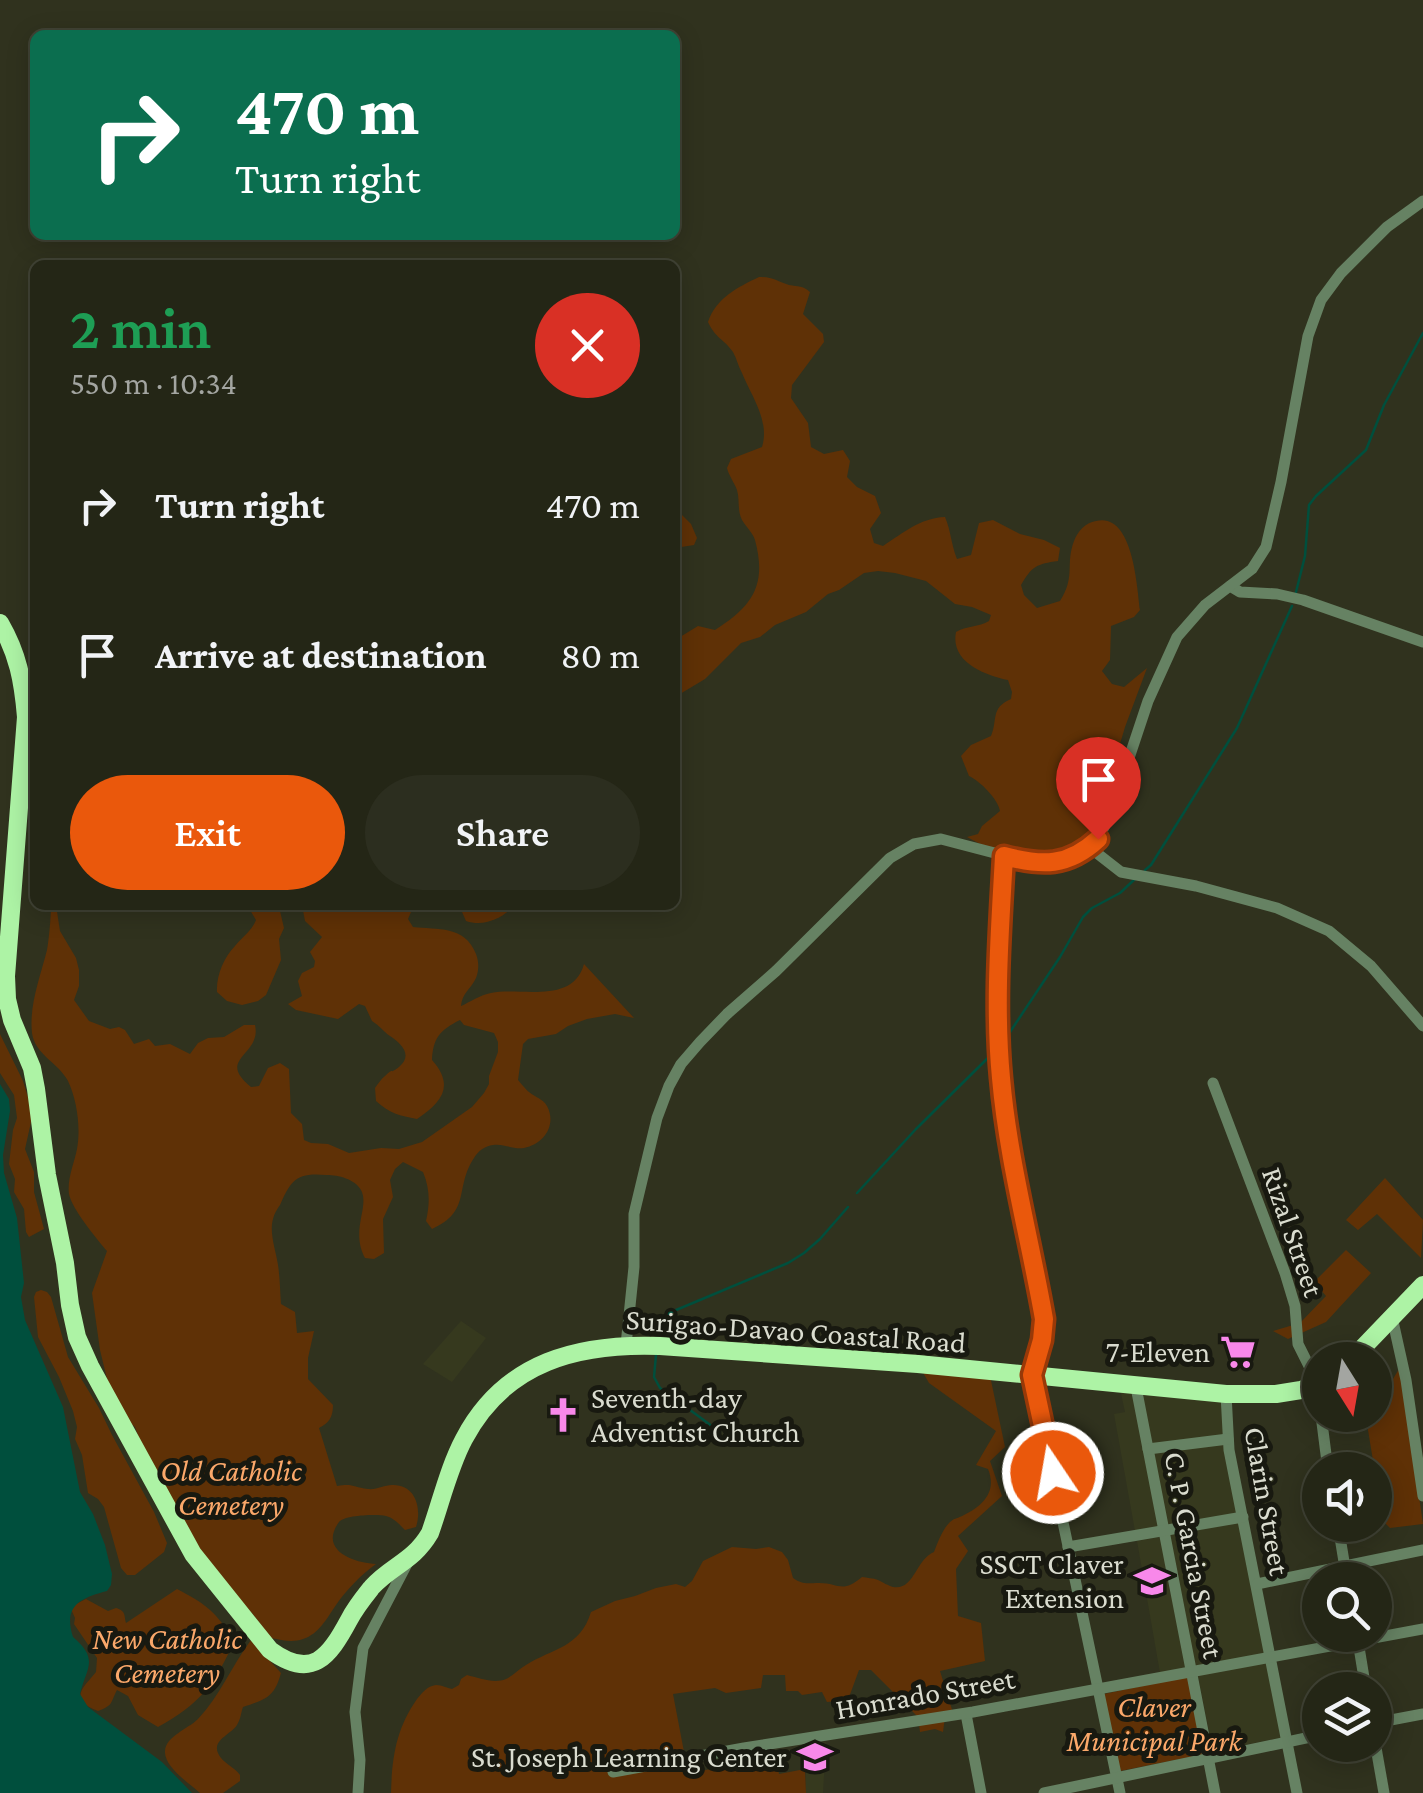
<!DOCTYPE html>
<html lang="en">
<head>
<meta charset="utf-8">
<style>
  :root { --surface:#242616; --page:#2c2e1f; --text:#f1f3f6; --muted:#a3a5a1; --line:#414335; --accent:#ea580c }
  body { margin:0; font-family:"Crimson Pro",serif; background:var(--page); color:var(--text); height:100vh; display:flex; flex-direction:column; font-size:38px; white-space:nowrap }
  * { box-sizing:border-box; margin:0 }
  p { font-size:32px; color:var(--muted) }
  .icon { flex:none; width:55px; height:55px; fill:none; stroke:currentColor; stroke-width:2; stroke-linecap:round; stroke-linejoin:round }
  .map { position:relative; flex:1; overflow:hidden }
  .panel { position:absolute; left:30px; top:260px; width:650px; height:650px; display:flex; flex-direction:column; background:var(--surface); border-radius:15px; box-shadow:0 5px 25px #0003,0 0 0 2px var(--line) }
  .panel>* { flex:none }
  .banner { position:absolute; left:30px; top:30px; width:650px; height:210px; border-radius:15px; box-shadow:0 5px 25px #0003,0 0 0 2px var(--line); background:#0b6e4f; color:#fff; overflow:hidden }
  .needle { width:65px; rotate:169deg }
  .fabs { position:absolute; left:1302px; top:1342px; display:grid; gap:20px }
  .fabs a { display:grid; place-items:center; width:90px; height:90px; border-radius:50%; background:var(--surface); box-shadow:0 5px 25px #0003,0 0 0 2px var(--line); font-size:50px }
  .pin { position:absolute; display:grid; place-items:center; width:85px; height:85px; color:#fff; margin:-102px -42px; border-radius:50% 50% 50% 0; rotate:-45deg; box-shadow:0 0 10px #0007 }
  .pin .icon { rotate:45deg }
  .me { position:absolute; width:110px; margin:-55px; rotate:348deg; stroke-linejoin:round; filter:drop-shadow(0 0 8px #0008) }
  .turn { display:flex; align-items:center; gap:35px; height:210px; padding:0 40px; font-size:45px }
  .turn .icon { width:130px; height:130px; stroke-width:2.5 }
  .turn b { display:block; font-size:70px; line-height:85px }
  .round { display:grid; place-items:center; flex:none; width:105px; height:105px; border-radius:52px; background:var(--page) }
  .summary { display:flex; align-items:center; justify-content:space-between; height:170px; padding:0 40px }
  h1 { font-size:60px; font-weight:600; line-height:75px; color:#1e9e55 }
  .cta { display:flex; gap:20px; margin-top:auto; padding:20px 40px }
  .cta a { flex:1; height:115px; border-radius:60px; background:var(--accent); color:#fff; font-size:40px; font-weight:600; line-height:115px; text-align:center }
  .cta a+a { background:var(--page); color:var(--text) }
  ul { padding:0; list-style:none }
  li { display:flex; align-items:center; gap:30px; height:150px; padding:0 40px }
  li div { flex:1 }
  li b { display:block; font-size:38px }
  li em { font-style:normal }
  .map>svg:first-child { display:block }
  .built { fill:#36391e }
  .green { fill:#5f3106 }
  .water { fill:#004f3d }
  .lines { fill:none; stroke-linecap:round; stroke-linejoin:round }
  .stream { stroke:#004f3d; stroke-width:2.5 }
  .minor { stroke:#668263; stroke-width:11 }
  .highway { stroke:#adf3a5; stroke-width:18 }
  .route-casing { stroke:#983908; stroke-width:25 }
  .route { stroke:#ea580c; stroke-width:18 }
  .labels { text-anchor:middle; stroke-width:10; stroke-linejoin:round; paint-order:stroke }
  .street-label { font-size:30px; fill:#dadccf; stroke:#181910 }
  .poi-label { font-size:30px; fill:#dadccf; stroke:#181910; text-anchor:end }
  .park-label { font-size:30px; font-style:italic; fill:#fba86a; stroke:#181910 }
</style>
</head>
<body>
<div class="map">
<svg width="1423" height="1793" viewBox="0 0 1423 1793">
  <rect width="100%" height="100%" fill="#30321e"/>
  <g class="built">
    <polygon points="461,1321 486,1338 452,1382 423,1364"/>
    <polygon points="1120,1389 1223,1398 1237,1513 1135,1531 1114,1414 1125,1412"/>
    <polygon points="1241,1522 1285,1737 1213,1751 1196,1667 1160,1673 1137,1541"/>
    <polygon points="826,1742 823,1793 806,1793 806,1744"/>
  </g>
  <g class="green">
    <path d="M759,277c15,0 17,4 30,8 10,2 13,0 21,7l-7,22 20,20 1,8 -32,43 -1,13 17,25 3,24 13,7 19,-4 7,11 -3,16 10,10 18,9 6,17 -11,16 4,14 9,3c20,-13 37,-28 62,-29 6,14 6,27 12,42l14,-4 8,-32 14,-3 27,14 24,6 16,8 -2,13c-21,3 -26,5 -37,24l3,10 13,13 23,-7c16,-25 5,-36 14,-60 4,-10 11,-18 22,-20 37,-9 41,65 44,89l-6,7 -23,9 -1,34 -8,11 10,13 12,3 23,-19 -22,59 -32,108c-29,37 -90,23 -126,2l11,-3 4,-8 18,-15c-2,-12 -20,-30 -31,-35l-8,-20 10,-11 20,-9c7,-16 -1,-28 20,-37l1,-7 -4,-12c-23,-5 -58,-18 -52,-48 10,-6 23,-5 33,-11l2,-6 -19,-8 -17,-3 -29,-23 -31,-8 -17,-2 -14,2 -25,17 -11,4 -22,18 -31,13 -15,12 -19,6 -36,36 -30,18v-62l5,2 18,-11 17,4c38,-24 52,-45 40,-90 -2,-7 -9,-13 -13,-20 -5,-10 -2,-20 -5,-30 -3,-8 -8,-14 -10,-22l4,-9 31,-12c8,-26 -10,-50 -20,-74 -4,-7 -5,-14 -9,-21 -9,-13 -18,-14 -25,-30 8,-24 30,-35 51,-45z"/>
    <polygon points="675,508 691,524 697,538 694,545 675,548"/>
    <path d="M51,905h5l4,26 16,27 3,12v16l-5,14 15,21 21,8 9,-2 6,3 9,14 15,-5 6,7 15,-2 20,10 8,-11 10,-5 16,-1 20,-12h11c7,31 -40,33 -4,62l8,-1 9,-18 12,-5 9,6 2,44 11,11 2,16 7,3 17,1 21,9 32,-5 18,1 23,-7 50,-35 12,-14 5,-9v-8l9,-24v-10l-4,-9 -30,-8 -4,-5c-20,10 -27,18 -28,40 23,26 10,42 -15,59 -17,-3 -28,-6 -41,-18l-1,-13c3,-4 6,-9 10,-12 11,-10 2,0 14,-9 14,-12 3,-23 -9,-31 -7,-5 -10,-10 -18,-15l-7,-15 -6,-2 -21,15 -42,-9 -8,-6 14,-8 -4,-15 4,-8 12,-6 1,-6 -5,-9 12,-15 -17,-16 -3,-16h112l-6,14 5,8c24,3 52,-2 63,27 3,8 3,16 0,24 -5,11 -14,15 -15,28 9,-4 19,-11 30,-13 29,-6 82,12 93,-29l50,54 -19,-4 -28,5 -19,7 -12,8 -28,5 -5,5 -5,36c2,2 8,10 11,12 7,6 13,6 18,14 10,19 -3,38 -23,42 -10,2 -21,-5 -31,-3 -8,1 -15,6 -19,13 -20,30 -2,53 -42,71l-6,-8c4,-18 4,-32 -3,-49l-20,-10 -8,7 -5,11 3,17 -10,22 1,34 -10,6 -9,-1c-15,-28 5,-51 -4,-68 -6,-11 -23,-15 -34,-15 -31,-3 -36,5 -47,30 -3,4 -6,9 -7,14 -4,14 3,32 5,46 2,13 2,26 3,39l14,8 2,21 17,-2 -6,27v21l25,26c0,12 -4,18 -14,23l18,58c16,-3 16,1 31,3 9,1 16,-4 24,-4 24,-1 30,24 24,42l-11,3c-6,-6 -11,-12 -19,-14 -9,-2 -41,-1 -47,6 -21,29 16,41 37,42 -15,11 -29,25 -40,41 -9,13 -17,29 -33,34 -11,4 -21,1 -32,-1l-19,-25 -7,-6 -40,-46 -57,-99 -13,-35 -9,-8 -17,-32 -9,-37 -8,-57 15,-42c-11,-13 -35,-42 -38,-57 -2,-15 5,-30 8,-45 4,-21 0,-49 -9,-68 -10,-19 -33,-26 -36,-48 -3,-28 8,-55 15,-83 2,-11 4,-33 4,-45z"/>
    <path d="M256,905h26l-2,6 4,17 -5,11 2,21 -15,35 -8,6 -16,4 -15,-4 -10,-9c-1,-16 7,-35 18,-46 8,-10 16,-14 21,-26l-6,-10z"/>
    <path d="M459,905h56c-13,14 -31,22 -49,16z"/>
    <polygon points="0,1034 23,1081 31,1107 31,1122 25,1149 34,1172 34,1192 44,1229 29,1237 26,1232 24,1209 14,1192 15,1179 9,1164 13,1130 17,1118 14,1095 0,1073"/>
    <polygon points="1385,1178 1423,1220 1421,1258 1377,1214 1358,1230 1346,1220"/>
    <polygon points="1346,1250 1371,1273 1326,1322 1288,1339 1273,1331 1300,1323 1326,1296 1314,1282"/>
    <polygon points="41,1290 47,1292 51,1297 68,1357 99,1408 112,1435 154,1512 167,1543 164,1552 135,1575 127,1575 121,1568 104,1507 98,1499 88,1493 82,1455 75,1439 77,1427 73,1411 59,1377 38,1337 34,1297 36,1292"/>
    <path d="M918,1364l71,7 16,76 -15,14 12,35 -44,40 10,15 -12,18 2,47 23,7 4,38 -45,10 14,45 -9,1 -2,15 -8,-3 -15,3 -2,-15 -47,-47h-12l-11,30 -21,2 -5,-10 -20,3 -4,-4h-12l-1,-16h-22l-2,13 -35,5 -11,-5 -42,6 15,79 88,-15 3,16 26,-5 1,24h-415c1,-36 5,-64 26,-94 5,-6 10,-13 19,-14 6,0 11,3 16,4l7,-4 2,-6 6,-4c12,3 27,9 39,4 7,-3 13,-10 20,-14 27,-17 54,-17 65,-53l24,-11 20,-5 21,-8 20,-4 9,3 7,-6 11,-20 29,-14 24,2 13,-2 13,5 6,8 5,18c10,7 14,5 26,5 20,0 23,11 43,-6 5,1 11,1 16,3 4,2 11,6 15,7 21,4 23,-28 41,-35 4,-10 8,-22 16,-30 6,-5 7,-3 14,-7 20,-10 33,-24 24,-46l-12,-4 20,-34 -67,-48z"/>
    <polygon points="1399,1369 1401,1373 1423,1524 1390,1528 1383,1521 1366,1418 1369,1415 1375,1415 1375,1409"/>
    <path d="M177,1589c29,15 41,24 57,53 -20,43 -34,62 -76,85l-20,-12 -10,-19 -11,-6c-7,13 -3,15 -19,21 -31,-12 -14,-24 -2,-39l1,-14 -23,-34 1,-6 -4,-9 3,-4 12,-6 22,12 8,-3c10,3 8,7 10,15z"/>
    <path d="M251,1640l30,33c-7,25 -15,26 -38,34 -2,5 -2,11 -5,16 -5,12 -31,17 -17,35 5,6 14,10 19,17v6l-17,12h-23c-11,-10 -36,-26 -35,-42 1,-15 23,-22 33,-32 22,-23 34,-54 53,-79z"/>
    <polygon points="1189,1676 1205,1754 1120,1771 1104,1694"/>
  </g>
  <path class="water" d="M0,1084l9,15 1,12 -7,44 1,18 13,45 7,65 -3,14 4,23 38,87 17,85 13,22 12,31 7,29 -1,11 -4,6c-27,7 -44,15 -34,46 27,23 13,31 7,57l8,13 74,55 30,31h-192z"/>
  <g class="lines">
    <g class="stream">
      <polyline points="1296,592 1305,556 1309,505 1316,496 1366,450 1384,405 1423,333"/>
      <polyline points="1145,870 1151,865 1237,728 1292,606"/>
      <polyline points="1004,1041 1060,957 1083,917 1092,908 1120,893 1135,879"/>
      <polyline points="857,1193 916,1129 995,1051"/>
      <polyline points="656,1335 659,1320 669,1313 788,1263 804,1253 820,1239 848,1207"/>
      <polyline points="656,1355 654,1377 660,1388 720,1432"/>
    </g>
    <g class="minor">
      <polyline points="1230,586 1240,592 1277,594 1303,600 1423,642"/>
      <polyline points="1089,847 1121,872 1196,886 1277,908 1329,931 1371,966 1423,1026"/>
      <path d="M1004,856c-3,74 -10,148 -3,222 7,81 30,161 43,241l-2,21 -10,35 88,418"/>
      <polyline points="1213,1083 1285,1273 1295,1306 1298,1344 1318,1384 1320,1398"/>
      <polyline points="1392,1317 1406,1380 1423,1496"/>
      <polyline points="626,1345 634,1267 634,1214 657,1118 669,1086 681,1064 700,1042 727,1014 776,971 890,858 914,844 941,839 1025,861 1058,862 1074,857 1098,839 1110,815 1148,701 1177,637 1205,605 1252,569 1266,547 1281,482 1308,336 1321,300 1341,273 1387,227 1423,201"/>
      <polyline points="1136,1387 1215,1793"/>
      <polyline points="1226,1394 1229,1450 1297,1793"/>
      <polyline points="1321,1415 1328,1470"/>
      <polyline points="1148,1449 1228,1439"/>
      <polyline points="1338,1525 1347,1580"/>
      <polyline points="1068,1547 1243,1517"/>
      <polyline points="1257,1584 1423,1550"/>
      <polyline points="1357,1635 1366,1690"/>
      <polyline points="966,1714 981,1793"/>
      <polyline points="1375,1723 1423,1714"/>
      <polyline points="1375,1742 1384,1793"/>
      <polyline points="613,1772 744,1748 973,1712 1423,1629"/>
      <polyline points="358,1793 360,1760 355,1712 363,1648 408,1562"/>
      <polyline points="1044,1793 1320,1735"/>
    </g>
    <g class="highway">
      <path d="M0,623c18,31 23,58 26,94l-20,259 1,23 5,21 20,48 4,21 11,86 18,88 5,42 7,32 13,29 103,188 77,96c42,31 59,7 79,-30 6,-12 15,-23 23,-33 20,-22 41,-25 58,-54 11,-31 19,-66 34,-94 41,-78 115,-96 196,-93l258,18 308,30h50l25,-4 19,-7"/>
      <polyline points="1351,1360 1423,1285"/>
    </g>
  </g>
  <g class="lines">
    <defs>
      <path id="route" d="M1053,1473l-21,-98 10,-35 2,-21c-14,-80 -36,-160 -43,-241 -7,-74 -1,-148 3,-222 38,10 64,11 94,-17"/>
    </defs>
    <use href="#route" class="route-casing"/>
    <use href="#route" class="route"/>
  </g>
  <defs>
    <symbol id="supermarket-bare" viewBox="-9 -9 18 18"><path d="M-6-5.5h2.5l.6 2H6L4.5 2H-2.5L-4.4-4H-6ZM-1.5 3.2a1.3 1.3 0 1 0 .1 0ZM3 3.2a1.3 1.3 0 1 0 .1 0Z" fill="#f888ea" stroke="#181910" stroke-width="2.5" paint-order="stroke"/></symbol>
    <symbol id="church-bare" viewBox="-9 -9 18 18"><path d="M-1.2-6h2.4v3.5h3.3v2.4h-3.3V6h-2.4V-.1h-3.3v-2.4h3.3Z" fill="#f888ea" stroke="#181910" stroke-width="2.5" paint-order="stroke"/></symbol>
    <symbol id="university-bare" viewBox="-9 -9 18 18"><path d="M0-5L7-2L0 1L-7-2ZM-4 1L0 2.5L4 1V4Q0 6-4 4Z" fill="#f888ea" stroke="#181910" stroke-width="2.5" paint-order="stroke"/></symbol>
    <symbol id="school-bare" viewBox="-9 -9 18 18"><path d="M0-5L7-2L0 1L-7-2ZM-4 1L0 2.5L4 1V4Q0 6-4 4Z" fill="#f888ea" stroke="#181910" stroke-width="2.5" paint-order="stroke"/></symbol>
  </defs>
  <g fill-rule="evenodd">
    <use href="#supermarket-bare" x="1213" y="1327" width="50" height="50"/>
    <use href="#church-bare" x="538" y="1390" width="50" height="50"/>
    <use href="#university-bare" x="1127" y="1556" width="50" height="50"/>
    <use href="#school-bare" x="790" y="1732" width="50" height="50"/>
  </g>
  <g class="labels">
    <g class="street-label">
      <text transform="translate(1293 1232) rotate(71)" y="10">Rizal Street</text>
      <text transform="translate(796 1331) rotate(4)" y="10">Surigao-Davao Coastal Road</text>
      <text transform="translate(1267 1501) rotate(80)" y="10">Clarin Street</text>
      <text transform="translate(1194 1555) rotate(79)" y="10">C. P. Garcia Street</text>
      <text transform="translate(925 1694) rotate(-10)" y="10">Honrado Street</text>
    </g>
    <g class="poi-label">
      <text x="1210" y="1362">7-Eleven</text>
      <text x="591" y="1408" text-anchor="start">Seventh-day<tspan x="591" dy="34">Adventist Church</tspan></text>
      <text x="1124" y="1574">SSCT Claver<tspan x="1124" dy="34">Extension</tspan></text>
      <text x="787" y="1767">St. Joseph Learning Center</text>
    </g>
    <g class="park-label">
      <text x="231" y="1481">Old Catholic<tspan x="231" dy="34">Cemetery</tspan></text>
      <text x="167" y="1649">New Catholic<tspan x="167" dy="34">Cemetery</tspan></text>
      <text x="1154" y="1717">Claver<tspan x="1154" dy="34">Municipal Park</tspan></text>
    </g>
  </g>
</svg>
<div class="fabs">
<a><svg class="needle" viewBox="-14 -14 28 28"><path d="M0-13l5 13h-10z" fill="#e53935"/><path d="M0 13l5-13h-10z" fill="#a3a5a1"/></svg></a>
<a><svg class="icon" aria-label="sound" viewBox="0 0 24 24"><path d="M4 9h4l5-4v14l-5-4H4zM17 9q2 3 0 6"/></svg></a>
<a><svg class="icon" aria-label="search" viewBox="0 0 24 24"><circle cx="10" cy="10" r="6"/><path d="M15 15l6 6"/></svg></a>
<a><svg class="icon" aria-label="layers" viewBox="0 0 24 24"><path d="M12 4l9 5-9 5-9-5zM3 14l9 5 9-5"/></svg></a>
</div>
<div class="pin" style="left:1098px;top:839px;background:#d93025"><svg class="icon" aria-label="arrive" viewBox="0 0 24 24"><path d="M6 21V4h12l-3 4 3 4H6"/></svg></div>
<svg class="me" style="left:1053px;top:1473px" viewBox="-20 -20 40 40"><circle r="17" fill="#ea580c" stroke="#fff" stroke-width="3"/><path d="M0-11L8 9 0 5-8 9z" fill="#fff"/></svg>
<div class="banner">
<div class="turn"><svg class="icon" aria-label="right" viewBox="0 0 24 24"><path d="M7 20v-9h11M14 6l5 5-5 5"/></svg><div><b>470 m</b>Turn right</div></div>
</div>
<section class="panel">
<div class="summary"><div><h1>2 min</h1><p>550 m · 10:34</p></div><a class="round" style="background:#d93025;color:#fff"><svg class="icon" aria-label="close" viewBox="0 0 24 24"><path d="M6 6l12 12M18 6L6 18"/></svg></a></div>
<ul>
<li><svg class="icon" aria-label="right" viewBox="0 0 24 24"><path d="M7 20v-9h11M14 6l5 5-5 5"/></svg><div><b>Turn right</b></div><em>470 m</em></li>
<li><svg class="icon" aria-label="arrive" viewBox="0 0 24 24"><path d="M6 21V4h12l-3 4 3 4H6"/></svg><div><b>Arrive at destination</b></div><em>80 m</em></li>
</ul>
<div class="cta"><a>Exit</a><a>Share</a></div>
</section>
</div>
</body>
</html>
